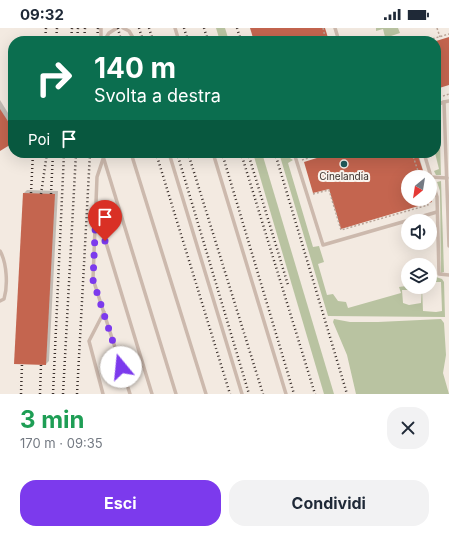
<!DOCTYPE html>
<html lang="it">
<head>
<meta charset="utf-8">
<style>
  :root { --surface:#fff; --page:#f2f2f3; --text:#1f2937; --muted:#747a83; --accent:#7c3aed }
  body { margin:0; font-family:Inter,sans-serif; background:var(--page); color:var(--text); height:100vh; display:flex; flex-direction:column; font-size:15px; white-space:nowrap }
  * { box-sizing:border-box; margin:0 }
  p { font-size:13px; color:var(--muted) }
  .icon { flex:none; width:22px; height:22px; fill:none; stroke:currentColor; stroke-width:2; stroke-linecap:round; stroke-linejoin:round }
  .map { position:relative; height:366px; overflow:hidden }
  .side { display:flex; flex-direction:column; background:var(--surface); flex:1 }
  .side>* { flex:none }
  .guide { position:absolute; left:8px; top:8px; width:433px; height:122px; border-radius:16px; box-shadow:0 4px 16px #0002; background:#0b6e4f; color:#fff; overflow:hidden }
  .needle { width:26px; rotate:210deg }
  .tools { position:absolute; left:401px; top:142px; display:grid; gap:8px }
  .tools a { display:grid; place-items:center; width:36px; height:36px; border-radius:50%; background:var(--surface); box-shadow:0 4px 16px #0002; font-size:20px }
  .pin { position:absolute; display:grid; place-items:center; width:34px; height:34px; color:#fff; margin:-41px -17px; border-radius:50% 50% 50% 0; rotate:-45deg; box-shadow:0 0 4px #0007 }
  .pin .icon { rotate:45deg }
  .me { position:absolute; width:44px; margin:-22px; rotate:343deg; stroke-linejoin:round; filter:drop-shadow(0 0 3px #0008) }
  .turn { display:flex; align-items:center; gap:14px; height:84px; padding:0 20px; font-size:18px }
  .turn .icon { width:52px; height:52px; stroke-width:2.5 }
  .turn b { display:block; font-size:28px; line-height:34px }
  .then { display:flex; align-items:center; height:38px; padding:0 20px; background:#0003; gap:8px; font-size:15px }
  .round { display:grid; place-items:center; flex:none; width:42px; height:42px; border-radius:16px; background:var(--page) }
  .head { display:flex; align-items:center; justify-content:space-between; height:68px; padding:0 20px }
  h1 { font-size:24px; font-weight:700; line-height:30px; color:#1e9e55 }
  .primary-button { display:flex; gap:8px; margin-top:auto; padding:8px 20px }
  .primary-button a { flex:1; height:46px; border-radius:16px; background:var(--accent); color:#fff; font-size:16px; font-weight:700; line-height:46px; text-align:center }
  .primary-button a+a { background:var(--page); color:var(--text) }
  .status { display:flex; justify-content:space-between; align-items:center; height:28px; padding:0 20px; background:var(--surface); direction:ltr }
  .status svg { height:11px; fill:currentColor }
  .map>svg:first-child { display:block }
  .green { fill:#b9c3a1 }
  .shadow { fill:#0003 }
  .building { fill:#c4654f }
  .lines { fill:none; stroke-linecap:round; stroke-linejoin:round }
  .path { stroke:#b8a397; stroke-width:1.5; stroke-dasharray:2 2; stroke-linecap:butt }
  .lane { stroke:#ccb9ad; stroke-width:3.5 }
  .rail { stroke:#3a2f2b; stroke-width:2.5; stroke-dasharray:1 3; stroke-linecap:butt }
  .route { stroke:#7c3aed; stroke-width:7; stroke-dasharray:0 12.6 }
  .poi-dot { fill:#215b5c; stroke:#faf4ee; stroke-width:1.5 }
  .labels { text-anchor:middle; stroke-width:4; stroke-linejoin:round; paint-order:stroke }
  .poi-label { font-size:10px; fill:#3a2f2b; stroke:#faf4ee }
</style>
</head>
<body>
<div class="status"><b>09:32</b><svg viewBox="0 0 49 12"><path d="M0 12V9h3v3zM5 12V6h3v6zM10 12V3h3v9zM15 12V0h3v12zM26 1h20v11H26zM47 4h2v5h-2z"/></svg></div>
<div class="map">
<svg width="449" height="366" viewBox="0 0 449 366">
  <rect width="100%" height="100%" fill="#f3eae1"/>
  <g class="green">
    <polygon points="216,0 225,0 229,13 220,13"/>
    <polygon points="376,0 398,0 400,5 391,8 393,13 386,13 383,1 376,3"/>
    <polygon points="439,80 441,147 436,147 434,143 439,141 435,125 436,125 436,81"/>
    <polygon points="253,125 262,125 334,366 324,366"/>
    <polygon points="279,125 282,125 293,132 288,135 313,219 319,218 324,234 318,236 327,267 333,266 338,273 346,274 348,280 401,265 399,259 406,258 408,262 402,262 403,275 409,277 421,275 422,259 423,283 436,284 442,283 441,254 435,254 436,249 442,251 444,254 445,289 328,288"/>
    <polygon points="441,153 444,244 441,245 440,163 437,154"/>
    <polygon points="334,291 350,294 378,294 441,291 444,295 446,327 443,345 449,366 356,366 347,327 333,294"/>
  </g>
  <g class="shadow">
    <polygon points="0,72 13,93 13,114 0,122"/>
    <polygon points="320,125 418,125 425,149 408,149 408,171 430,171 430,164 432,173 342,200"/>
    <polygon points="27,162 58,163 49,333 46,336 24,165"/>
  </g>
  <g class="building">
    <polygon points="250,0 325,0 329,13 254,13"/>
    <polygon points="449,9 449,57 436,61 436,13"/>
    <polygon points="0,81 13,101 13,115 0,123"/>
    <polygon points="319,125 417,125 425,149 408,149 408,171 431,171 432,174 341,201 329,161 313,165 304,134 320,129"/>
    <polygon points="23,165 55,166 46,337 14,336"/>
  </g>
  <g class="lines">
    <g class="path">
      <polyline points="323,0 326,13"/>
      <polyline points="437,0 440,9"/>
      <polyline points="425,13 449,6"/>
      <polyline points="443,68 449,66"/>
      <polyline points="412,125 420,149"/>
      <polyline points="302,132 324,125"/>
      <polyline points="313,166 329,162 341,202 428,177 426,171"/>
    </g>
    <g class="lane">
      <polyline points="123,0 129,3 135,13"/>
      <polyline points="175,0 179,13"/>
      <polyline points="335,0 339,13"/>
      <polyline points="101,13 101,0"/>
      <polyline points="104,13 109,5 117,0"/>
      <polyline points="449,73 444,74 449,218"/>
      <polyline points="436,77 444,74"/>
      <polyline points="102,125 176,366"/>
      <polyline points="131,125 206,366"/>
      <polyline points="169,125 242,366"/>
      <polyline points="213,125 286,366"/>
      <polyline points="294,125 323,217 437,184"/>
      <polyline points="424,125 437,169 439,246 449,247"/>
      <polyline points="103,131 97,149 93,251 130,366"/>
      <polyline points="431,149 447,150"/>
      <polyline points="97,185 152,366"/>
      <path d="M0,223c7,12 8,35 4,48l-4,2"/>
      <polyline points="103,366 89,313 104,284"/>
    </g>
    <g class="rail">
      <polyline points="118,0 121,13"/>
      <polyline points="139,0 143,13"/>
      <polyline points="149,0 153,13"/>
      <polyline points="184,0 188,13"/>
      <polyline points="204,0 208,13"/>
      <polyline points="237,0 241,13"/>
      <polyline points="45,13 46,0"/>
      <polyline points="56,13 57,0"/>
      <polyline points="71,13 72,0"/>
      <polyline points="77,13 78,0"/>
      <polyline points="84,13 85,0"/>
      <polyline points="97,13 98,0"/>
      <polyline points="156,125 230,366"/>
      <polyline points="177,125 249,366"/>
      <polyline points="188,125 263,366"/>
      <polyline points="222,125 294,366"/>
      <polyline points="241,125 315,366"/>
      <polyline points="248,125 288,257"/>
      <polyline points="275,125 347,366"/>
      <polyline points="31,165 33,125"/>
      <polyline points="41,166 47,125"/>
      <polyline points="51,166 53,125"/>
      <polyline points="21,366 22,336"/>
      <polyline points="40,366 41,337"/>
      <polyline points="53,366 64,125"/>
      <polyline points="63,366 76,125"/>
      <polyline points="77,366 90,125"/>
    </g>
  </g>
  <g class="lines">
    <polyline class="route" points="105,213 96,183 93,252 121,339"/>
  </g>
  <circle class="poi-dot" cx="344" cy="136" r="4"/>
  <g class="labels">
    <g class="poi-label">
      <text x="344" y="152">Cinelandia</text>
    </g>
  </g>
</svg>
<div class="tools">
<a><svg class="needle" viewBox="-14 -14 28 28"><path d="M0-13l5 13h-10z" fill="#e53935"/><path d="M0 13l5-13h-10z" fill="#747a83"/></svg></a>
<a><svg class="icon" aria-label="sound" viewBox="0 0 24 24"><path d="M4 9h4l5-4v14l-5-4H4zM17 9q2 3 0 6"/></svg></a>
<a><svg class="icon" aria-label="layers" viewBox="0 0 24 24"><path d="M12 4l9 5-9 5-9-5zM3 14l9 5 9-5"/></svg></a>
</div>
<div class="pin" style="left:105px;top:213px;background:#d93025"><svg class="icon" aria-label="arrive" viewBox="0 0 24 24"><path d="M6 21V4h12l-3 4 3 4H6"/></svg></div>
<svg class="me" style="left:121px;top:339px" viewBox="-20 -20 40 40"><circle r="19" fill="#fff"/><path d="M0-13L10 11 0 6-10 11z" fill="#7c3aed"/></svg>
<div class="guide">
<div class="turn"><svg class="icon" aria-label="right" viewBox="0 0 24 24"><path d="M7 20v-9h11M14 6l5 5-5 5"/></svg><div><b>140 m</b>Svolta a destra</div></div>
<div class="then">Poi<svg class="icon" aria-label="arrive" viewBox="0 0 24 24"><path d="M6 21V4h12l-3 4 3 4H6"/></svg></div>
</div>
</div>
<section class="side">
<div class="head"><div><h1>3 min</h1><p>170 m · 09:35</p></div><a class="round"><svg class="icon" aria-label="close" viewBox="0 0 24 24"><path d="M6 6l12 12M18 6L6 18"/></svg></a></div>
<div class="primary-button"><a>Esci</a><a>Condividi</a></div>
</section>
</body>
</html>
